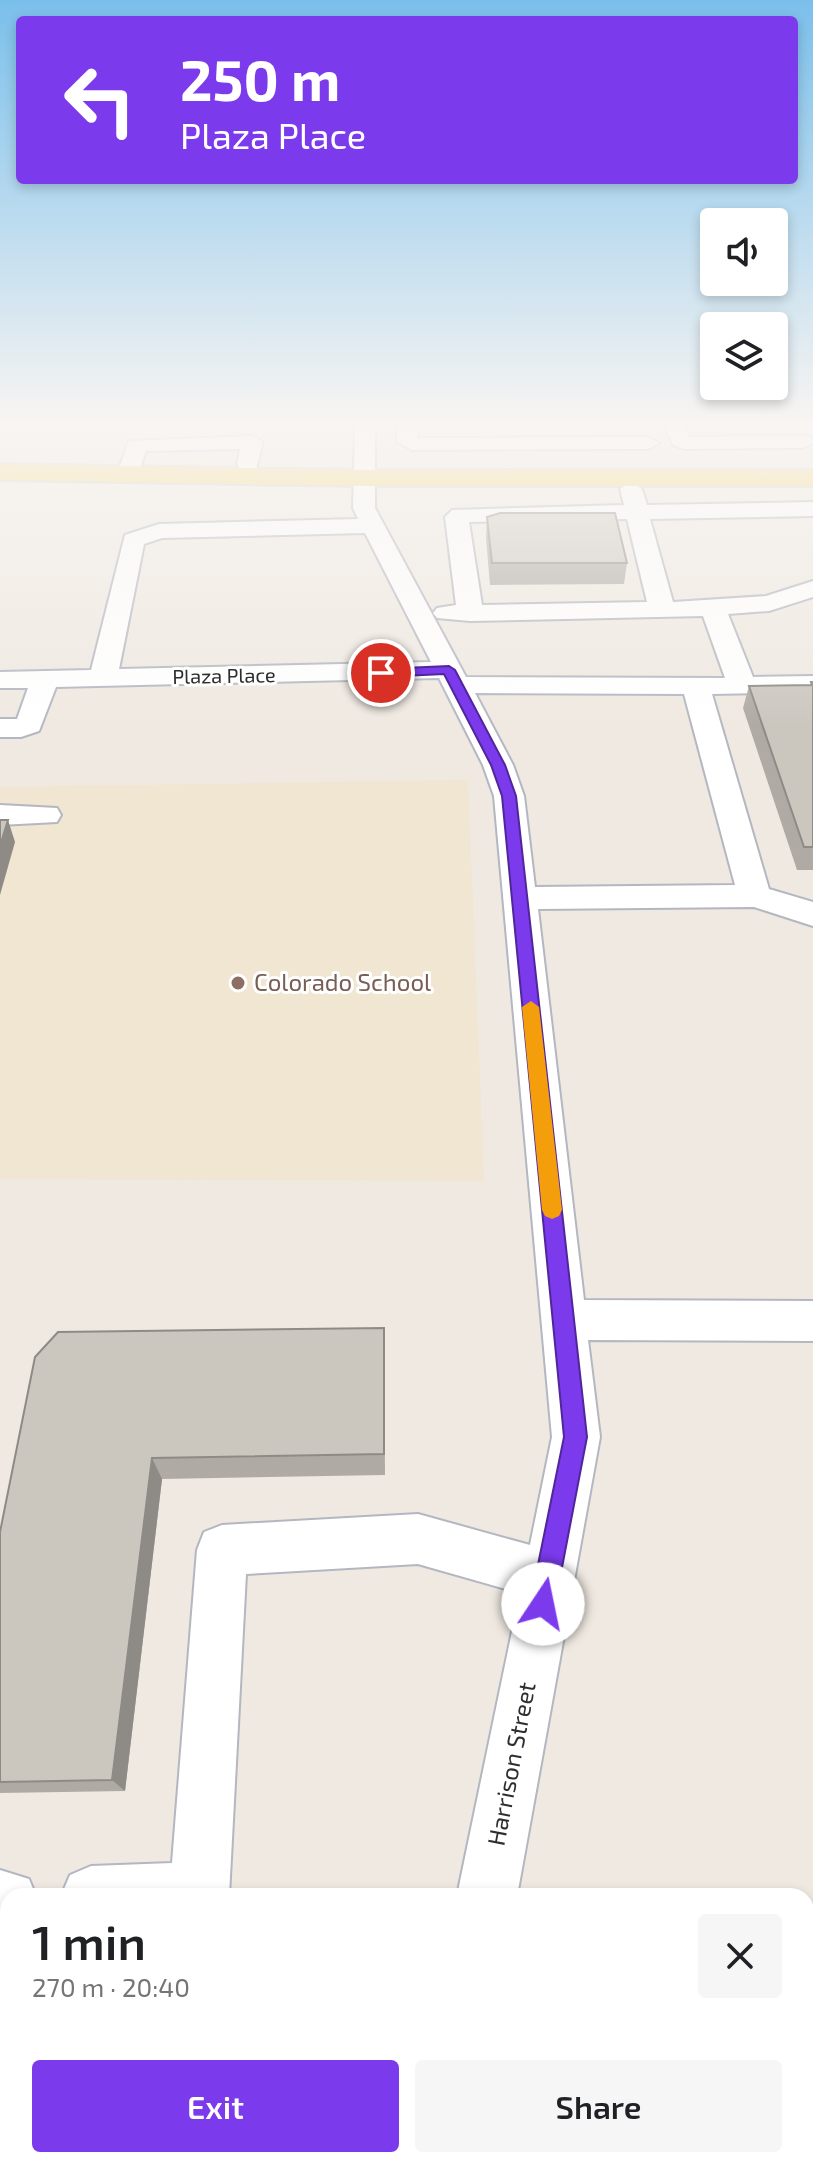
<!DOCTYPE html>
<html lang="en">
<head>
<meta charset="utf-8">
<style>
  :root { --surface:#fff; --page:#f6f6f6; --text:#202124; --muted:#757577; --accent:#7c3aed }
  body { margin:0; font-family:"Exo 2",sans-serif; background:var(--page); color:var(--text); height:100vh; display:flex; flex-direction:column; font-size:30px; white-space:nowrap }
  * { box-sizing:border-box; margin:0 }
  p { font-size:26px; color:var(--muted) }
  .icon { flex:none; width:44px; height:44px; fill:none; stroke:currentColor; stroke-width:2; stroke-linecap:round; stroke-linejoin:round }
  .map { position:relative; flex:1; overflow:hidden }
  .drawer { position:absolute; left:0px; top:1888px; width:814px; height:280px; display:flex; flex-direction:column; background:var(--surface); border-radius:24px 24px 0 0; box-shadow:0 4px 12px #0003 }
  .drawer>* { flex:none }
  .top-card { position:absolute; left:16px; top:16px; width:782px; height:168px; border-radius:8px; box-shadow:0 4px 12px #0003; background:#7c3aed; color:#fff; overflow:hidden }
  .buttons { position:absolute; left:700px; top:208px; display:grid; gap:16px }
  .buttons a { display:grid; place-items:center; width:88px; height:88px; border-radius:8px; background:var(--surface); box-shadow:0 4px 12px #0003; font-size:40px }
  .pin { position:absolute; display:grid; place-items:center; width:68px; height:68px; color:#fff; margin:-34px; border:4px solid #fff; border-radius:50%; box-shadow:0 2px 8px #0007 }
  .me { position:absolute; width:88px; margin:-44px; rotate:11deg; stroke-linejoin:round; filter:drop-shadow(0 0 6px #0008) }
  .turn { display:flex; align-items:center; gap:28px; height:168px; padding:0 32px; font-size:36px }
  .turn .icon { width:104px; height:104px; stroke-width:2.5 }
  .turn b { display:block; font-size:56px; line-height:68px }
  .round { display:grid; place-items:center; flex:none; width:84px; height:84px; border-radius:8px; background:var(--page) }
  .overview { display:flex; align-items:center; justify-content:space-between; height:136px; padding:0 32px }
  h1 { font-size:48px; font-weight:600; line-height:60px }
  .action { display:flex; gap:16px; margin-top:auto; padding:16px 32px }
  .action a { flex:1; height:92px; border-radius:8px; background:var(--accent); color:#fff; font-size:32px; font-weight:600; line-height:92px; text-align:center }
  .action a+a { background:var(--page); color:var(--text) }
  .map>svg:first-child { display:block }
  .education { fill:#f0e6d1 }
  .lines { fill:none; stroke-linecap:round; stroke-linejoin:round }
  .minor-casing { stroke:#b4b7c1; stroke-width:4 }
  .major-casing { stroke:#c9c9c9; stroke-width:4 }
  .minor { fill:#fff; fill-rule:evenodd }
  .major { fill:#f2d163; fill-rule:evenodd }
  .wall { fill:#afaba4 }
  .shaded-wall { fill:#8e8b86 }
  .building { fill:#cbc7bf; stroke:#8e8b86; stroke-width:2 }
  .route { fill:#7c3aed; stroke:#51269a; stroke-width:2 }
  .slow { fill:#f59e0b }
  .education-dot { fill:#8d6e63; stroke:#fff; stroke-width:3 }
  .labels { text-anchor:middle; stroke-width:6; stroke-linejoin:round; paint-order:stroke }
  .far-street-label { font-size:20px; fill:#2e2e2e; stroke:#fff }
  .education-label { font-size:24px; fill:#785e54; stroke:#fff; text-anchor:start }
  .street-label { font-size:24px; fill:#2e2e2e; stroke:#fff }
</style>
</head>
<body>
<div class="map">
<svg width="813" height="2168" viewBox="0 0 813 2168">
  <rect width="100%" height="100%" fill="#efe9e1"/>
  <polygon class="education" points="468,780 484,1181 0,1179 0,787"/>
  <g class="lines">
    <defs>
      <g id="minor">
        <path d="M355,425h20v83l91,169 259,1 -22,-62 -233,5 -33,-3 -4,-5 4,-5 19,-3 -11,-88 7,-7 172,-5 -4,-16 11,-7 11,7 5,16 166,-3v14l-163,3 23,83 93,-6 47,-15v16l-44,14 -41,3 25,63 60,-1v16l-101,2 57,195 44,13v24l-59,-19 -216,2 46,391 229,1v40l-225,-1 12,97 -83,459h-60l63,-303 -102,-29 -172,10 -17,322h-168l9,-21 21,-9 81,-3 25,-313 7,-18 18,-7 196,-11 112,31 22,-108 -58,-641 -11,-31 -44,-87 -383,9 -17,44 -18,6h-21v-18h17l11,-31h-28v-16l91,-2 34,-135 34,-11 199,-5 -5,-11zM627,519l20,83 -165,3 -13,-83zM365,533l66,129 -312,7 25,-125 18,-6zM475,693l209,1 51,191 -200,2 -11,-91 -11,-31z"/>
        <polygon points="397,425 417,425 418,438 648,437 659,443 648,449 412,450 397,442"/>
        <polygon points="664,425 684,425 689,437 803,436 811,437 813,443 803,448 684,449 673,445"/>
        <polygon points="252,436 263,442 256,469 240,469 237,464 240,449 146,451 136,479 128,481 117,474 129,441"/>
        <polygon points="0,805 57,808 61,815 57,822 0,825"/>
        <polygon points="0,1870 29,1879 36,1896 8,1896 8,1930 0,1930"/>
        <rect x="149" y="2160" width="66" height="8"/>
        <rect x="467" y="2160" width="66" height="8"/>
      </g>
      <polygon id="major" points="0,464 365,470 813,470 813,486 365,486 0,480"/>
    </defs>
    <use href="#minor" class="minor-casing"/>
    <use href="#major" class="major-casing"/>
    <use href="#minor" class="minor"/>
    <use href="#major" class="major"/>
  </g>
  <g class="wall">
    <polygon points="487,517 627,563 624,584 490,585 486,538"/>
    <polygon points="811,682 813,682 813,870 797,870 743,708 749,686 810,685"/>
    <polygon points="384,1328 385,1475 162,1479 125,1791 0,1793 0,1532"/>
  </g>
  <g class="shaded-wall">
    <polygon points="8,820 15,842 0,895 0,846"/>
    <polygon points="152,1458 162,1479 125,1791 112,1780"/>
  </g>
  <g class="building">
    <polygon points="500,513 615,513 627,563 492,563 487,517"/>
    <polygon points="811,682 813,682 813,847 804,847 749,686 812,685"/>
    <polygon points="0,820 8,820 0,846"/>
    <polygon points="384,1328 384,1454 152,1458 112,1780 0,1782 0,1532 35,1357 58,1332"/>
  </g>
  <linearGradient id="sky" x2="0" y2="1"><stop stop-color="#7abfeb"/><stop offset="0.58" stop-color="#f8f5f2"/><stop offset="1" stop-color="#f8f5f2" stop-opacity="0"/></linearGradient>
  <rect width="813" height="728" fill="url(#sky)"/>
  <polygon class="route" points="449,666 455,670 505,765 516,796 587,1437 555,1604 552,1613 543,1616 534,1613 530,1604 564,1437 502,796 491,765 444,674 381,677 375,673 381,669"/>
  <polygon class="slow" points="531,1001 539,1007 562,1210 559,1216 552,1219 545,1216 542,1210 522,1007"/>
  <circle class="education-dot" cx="238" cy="983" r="8"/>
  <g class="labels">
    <g class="far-street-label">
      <text transform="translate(224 676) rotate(-1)" y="7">Plaza Place</text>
    </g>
    <g class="education-label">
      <text x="254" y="991">Colorado School</text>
    </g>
    <g class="street-label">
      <text transform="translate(512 1764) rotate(-79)" y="8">Harrison Street</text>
    </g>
  </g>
</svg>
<div class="buttons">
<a><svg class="icon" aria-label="sound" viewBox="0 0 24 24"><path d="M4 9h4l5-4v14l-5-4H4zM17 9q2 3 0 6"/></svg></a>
<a><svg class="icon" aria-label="layers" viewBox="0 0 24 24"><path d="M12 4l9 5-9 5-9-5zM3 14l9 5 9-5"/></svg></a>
</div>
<div class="pin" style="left:381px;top:673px;background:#d93025"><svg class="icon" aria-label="arrive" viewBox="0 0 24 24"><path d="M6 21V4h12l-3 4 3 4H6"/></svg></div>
<svg class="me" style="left:543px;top:1604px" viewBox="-20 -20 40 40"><circle r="19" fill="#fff"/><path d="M0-13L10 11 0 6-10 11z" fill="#7c3aed"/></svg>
<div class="top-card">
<div class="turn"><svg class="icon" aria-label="left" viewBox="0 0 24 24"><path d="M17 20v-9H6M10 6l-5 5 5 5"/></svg><div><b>250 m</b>Plaza Place</div></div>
</div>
<section class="drawer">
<div class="overview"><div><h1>1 min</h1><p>270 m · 20:40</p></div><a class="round"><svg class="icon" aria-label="close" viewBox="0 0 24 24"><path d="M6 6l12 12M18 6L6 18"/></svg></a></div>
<div class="action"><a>Exit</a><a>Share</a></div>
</section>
</div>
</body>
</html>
